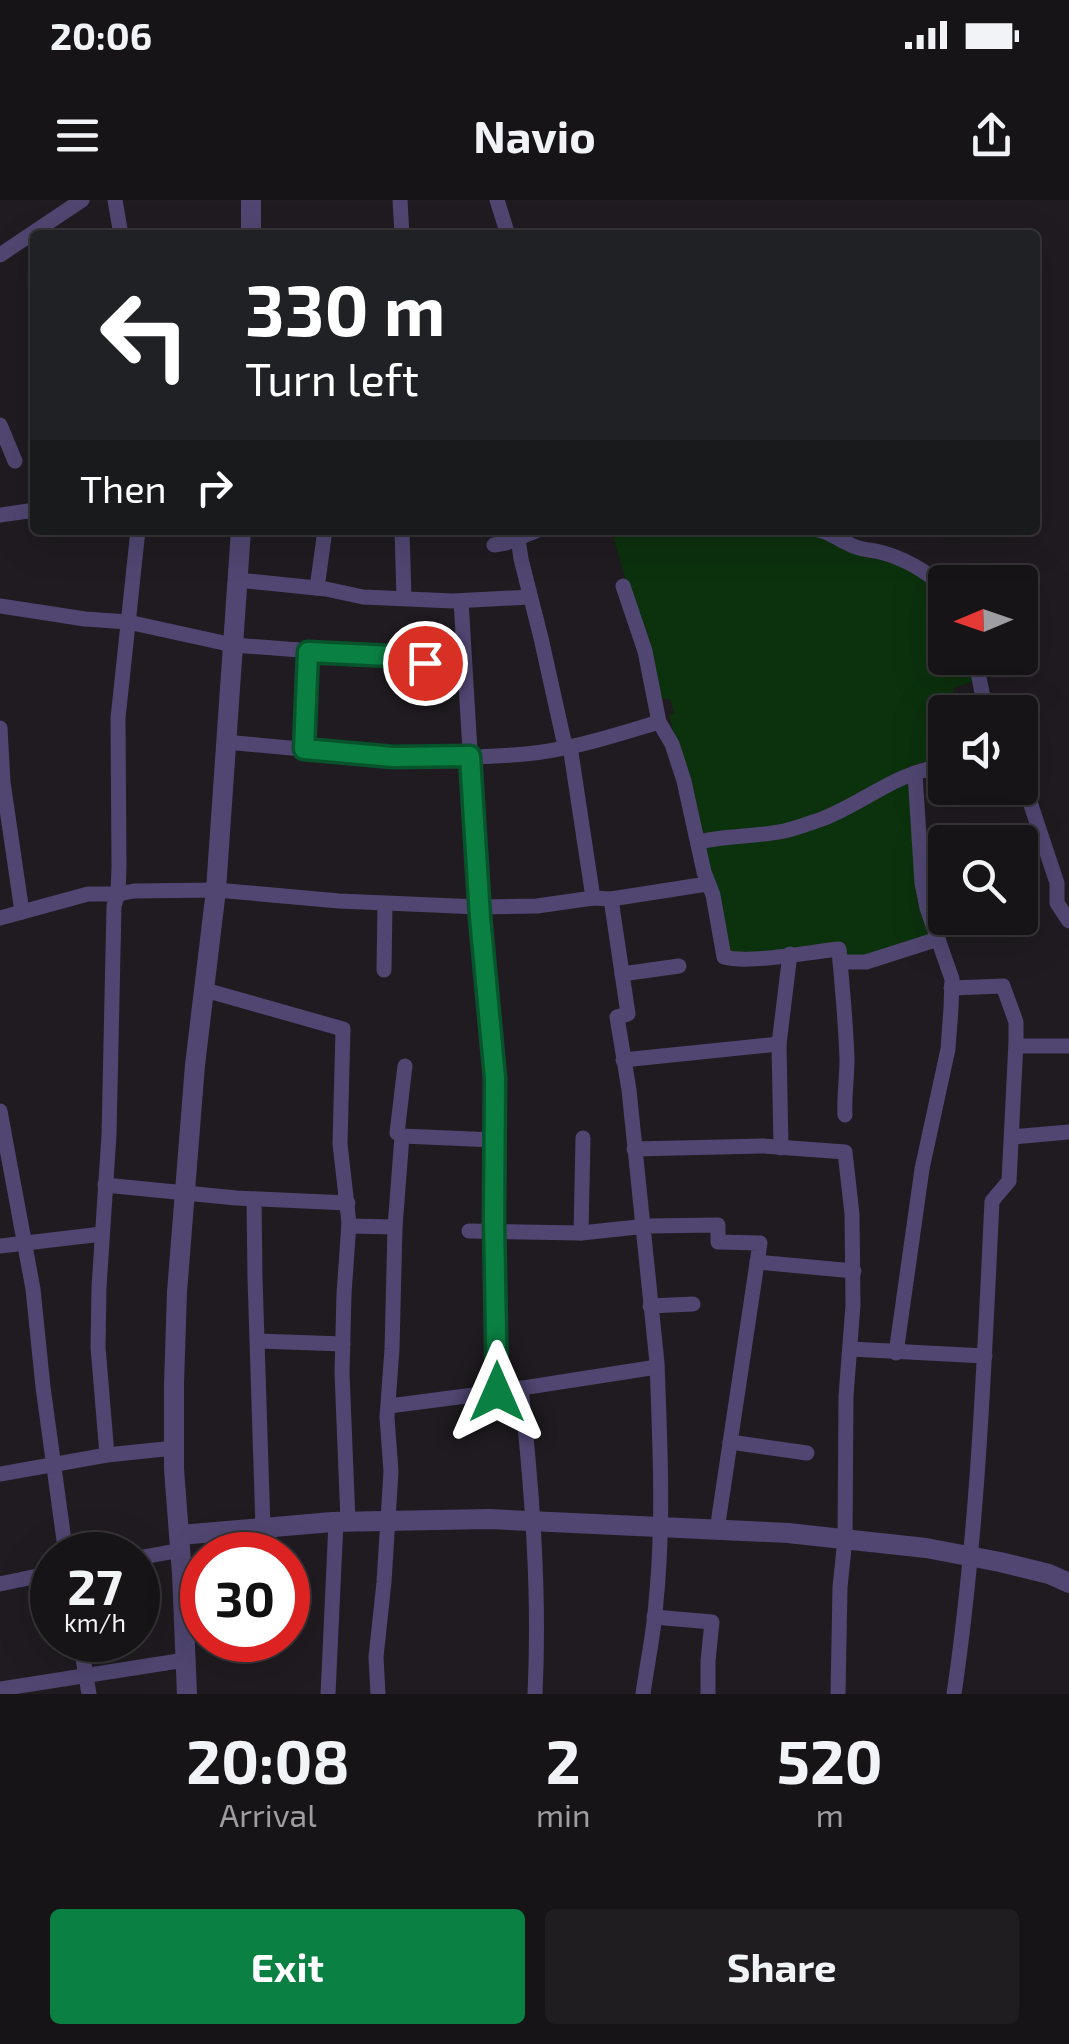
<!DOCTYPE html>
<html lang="en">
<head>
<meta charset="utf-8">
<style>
  :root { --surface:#171418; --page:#201d21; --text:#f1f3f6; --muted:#9e9ea2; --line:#363337; --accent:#0b8043 }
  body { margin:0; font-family:"Exo 2",sans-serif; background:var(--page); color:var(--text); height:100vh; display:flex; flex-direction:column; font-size:38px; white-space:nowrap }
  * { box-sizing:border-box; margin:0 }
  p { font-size:32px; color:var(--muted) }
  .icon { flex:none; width:55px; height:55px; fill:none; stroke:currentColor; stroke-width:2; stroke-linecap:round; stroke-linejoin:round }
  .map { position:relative; height:1494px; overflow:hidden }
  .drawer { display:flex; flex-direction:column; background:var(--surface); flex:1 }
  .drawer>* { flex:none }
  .banner { position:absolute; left:30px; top:30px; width:1010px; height:305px; border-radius:10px; box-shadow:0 10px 40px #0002,0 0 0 2px var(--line); background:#202124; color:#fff; overflow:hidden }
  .needle { width:65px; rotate:268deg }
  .tools { position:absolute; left:928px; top:365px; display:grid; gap:20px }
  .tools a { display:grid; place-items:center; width:110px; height:110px; border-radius:10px; background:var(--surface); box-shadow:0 10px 40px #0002,0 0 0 2px var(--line); font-size:50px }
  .speed { position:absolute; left:30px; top:1332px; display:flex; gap:20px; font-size:50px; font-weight:700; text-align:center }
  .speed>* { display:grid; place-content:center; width:130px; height:130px; border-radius:50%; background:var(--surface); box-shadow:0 10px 40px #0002,0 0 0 2px var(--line); line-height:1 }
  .speed small { font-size:25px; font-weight:400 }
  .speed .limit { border:15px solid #d22; background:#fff; color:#111 }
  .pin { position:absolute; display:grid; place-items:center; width:85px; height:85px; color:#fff; margin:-42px; border:5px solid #fff; border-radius:50%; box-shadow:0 2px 10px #0007 }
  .me { position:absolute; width:110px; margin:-55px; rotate:0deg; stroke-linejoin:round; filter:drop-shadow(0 0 8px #0008) }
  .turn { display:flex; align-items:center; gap:35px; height:210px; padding:0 50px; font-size:45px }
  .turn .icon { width:130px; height:130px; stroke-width:2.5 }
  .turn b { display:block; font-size:70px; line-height:85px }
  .then { display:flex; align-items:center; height:95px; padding:0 50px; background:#0003; gap:20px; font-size:38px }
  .eta { display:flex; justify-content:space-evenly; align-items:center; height:170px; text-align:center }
  .eta b { font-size:60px; font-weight:700; line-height:70px }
  .cta { display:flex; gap:20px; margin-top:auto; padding:20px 50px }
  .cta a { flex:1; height:115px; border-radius:10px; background:var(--accent); color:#fff; font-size:40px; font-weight:700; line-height:115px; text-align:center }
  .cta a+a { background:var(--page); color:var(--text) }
  .status { display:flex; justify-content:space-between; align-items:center; height:70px; padding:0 50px; background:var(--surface); direction:ltr }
  .status svg { height:28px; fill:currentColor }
  header { display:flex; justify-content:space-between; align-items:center; height:130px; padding:0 50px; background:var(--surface); font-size:45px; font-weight:700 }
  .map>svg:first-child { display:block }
  .green { fill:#0c310d }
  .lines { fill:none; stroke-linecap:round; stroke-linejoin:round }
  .minor { stroke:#504671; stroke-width:15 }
  .tertiary { stroke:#504671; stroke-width:20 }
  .route-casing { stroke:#07532c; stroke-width:25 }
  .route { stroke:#0b8043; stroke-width:18 }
</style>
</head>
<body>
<div class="status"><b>20:06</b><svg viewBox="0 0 49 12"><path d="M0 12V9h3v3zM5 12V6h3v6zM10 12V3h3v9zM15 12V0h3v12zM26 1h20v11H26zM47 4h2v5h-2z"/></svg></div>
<header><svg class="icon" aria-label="menu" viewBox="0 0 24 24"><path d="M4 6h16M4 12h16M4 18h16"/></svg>Navio<svg class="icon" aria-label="share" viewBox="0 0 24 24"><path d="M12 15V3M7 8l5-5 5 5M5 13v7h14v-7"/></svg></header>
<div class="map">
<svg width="1069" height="1494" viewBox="0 0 1069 1494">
  <rect width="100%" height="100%" fill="#1f1b20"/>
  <polygon class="green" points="612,330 823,330 904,366 945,395 945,458 968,458 975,481 953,488 958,512 945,512 945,556 908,567 919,699 928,735 870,757 726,756 669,515 674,513 670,499 662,499 615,344"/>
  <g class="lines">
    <g class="minor">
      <polyline points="115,0 121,35"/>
      <polyline points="400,0 402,35"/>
      <polyline points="497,0 508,35"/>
      <polyline points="0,55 82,0"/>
      <polyline points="0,225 15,261"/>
      <polyline points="0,315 35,310"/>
      <polyline points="402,330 404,398"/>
      <path d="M818,330c14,3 24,12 38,17 8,3 16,3 24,5 24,6 47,20 65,36"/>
      <polyline points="518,339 521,359 541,438 565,546"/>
      <polyline points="494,345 506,343 538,330"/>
      <polyline points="238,380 326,389 363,397 453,401 530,397"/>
      <path d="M623,386l22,65 14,71 13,22 12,37 20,91 9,23 11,62c26,7 85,-5 115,-8 3,37 7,74 8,111 0,18 -3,36 -2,55"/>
      <polyline points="317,388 325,330"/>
      <polyline points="461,401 480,717 495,878 494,1020 497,1123 497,1192"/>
      <polyline points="0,406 85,419 128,422 233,445 391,457 425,463"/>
      <polyline points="975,458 986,512"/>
      <polyline points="0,528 3,582 22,712"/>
      <path d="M226,542c99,9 199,21 299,12 45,-4 91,-19 134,-32"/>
      <polyline points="570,546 593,698"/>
      <polyline points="305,549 308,452"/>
      <polyline points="1020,587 1030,602 1057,683 1057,703 1069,721"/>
      <path d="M698,642c29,-7 58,-5 86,-11 13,-3 26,-8 38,-12 44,-17 73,-47 123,-53"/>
      <path d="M611,699l17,115 -11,3 12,73 28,273c3,80 7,160 -1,239 -2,31 -9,62 -13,92"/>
      <polyline points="0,718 88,694 118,694 134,691 216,690 339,701 479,707 537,706 593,698 611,699 707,684"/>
      <polyline points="840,762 866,762 938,739"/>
      <polyline points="384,770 385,704"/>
      <polyline points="622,774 679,766"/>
      <path d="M951,788l52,-2 13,36v20l-7,139 -17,20c-8,165 -14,329 -38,493"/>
      <polyline points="205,790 343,829 340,944 349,1023 344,1094 342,1173 348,1321"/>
      <polyline points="1016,846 1069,846"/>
      <polyline points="623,860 779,844"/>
      <polyline points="405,866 397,933 402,936 495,940"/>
      <polyline points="0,911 33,1089 43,1187 66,1355"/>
      <polyline points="1012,937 1069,932"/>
      <polyline points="781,948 779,844 790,754"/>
      <polyline points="634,949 763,946 845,952 852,1014 853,1105 846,1196 845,1339 840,1387 838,1494"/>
      <polyline points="105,985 236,998 348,1003"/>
      <polyline points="254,999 255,1078 263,1328"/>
      <polyline points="349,1026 395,1027"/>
      <polyline points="469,1031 581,1033 647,1026 718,1025 718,1042 760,1043 717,1330"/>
      <polyline points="581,1033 583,938"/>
      <polyline points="0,1046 102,1034"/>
      <polyline points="757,1062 854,1071"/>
      <polyline points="650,1106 693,1104"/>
      <polyline points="258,1141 343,1144"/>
      <polyline points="851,1149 985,1156"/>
      <polyline points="896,1153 922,969 948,849 951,808 952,779 927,708 922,683 915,574"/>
      <path d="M521,1188c11,102 19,203 14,306"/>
      <polyline points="389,1206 497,1192 657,1167"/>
      <polyline points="730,1242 807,1253"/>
      <polyline points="107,1255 98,1147 99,1087 109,935 114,706 118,694 119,666 118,518 138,330"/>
      <polyline points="0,1274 107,1255 174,1248"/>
      <polyline points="268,1327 270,1355"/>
      <polyline points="138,1358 181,1350"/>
      <polyline points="0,1384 52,1373"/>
      <polyline points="654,1417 712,1422 708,1461 708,1494"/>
      <polyline points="80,1440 89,1494"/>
      <polyline points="0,1489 185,1460"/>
      <polyline points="328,1494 336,1322"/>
      <polyline points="378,1494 376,1457 384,1382 391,1272 387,1217 392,1149 395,1027 402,936"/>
    </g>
    <g class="tertiary">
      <polyline points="251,35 251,0"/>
      <polyline points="180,1335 332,1322 489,1319 788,1333 926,1348 1000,1362 1049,1374 1069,1383"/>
      <polyline points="187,1494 182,1374 174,1269 174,1184 177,1092 195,865 216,690 241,330"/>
    </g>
  </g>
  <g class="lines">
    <defs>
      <polyline id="route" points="425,463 391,456 308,452 304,549 393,557 470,556 480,717 495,878 494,1020 497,1192"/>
    </defs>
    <use href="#route" class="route-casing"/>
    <use href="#route" class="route"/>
  </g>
</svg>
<div class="tools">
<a><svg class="needle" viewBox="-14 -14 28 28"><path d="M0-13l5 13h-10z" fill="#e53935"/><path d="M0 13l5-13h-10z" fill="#9e9ea2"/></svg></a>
<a><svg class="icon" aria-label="sound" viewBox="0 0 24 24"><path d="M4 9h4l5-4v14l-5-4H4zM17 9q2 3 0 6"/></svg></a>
<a><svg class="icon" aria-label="search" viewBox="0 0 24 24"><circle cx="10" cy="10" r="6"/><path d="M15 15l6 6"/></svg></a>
</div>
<div class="speed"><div>27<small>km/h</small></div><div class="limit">30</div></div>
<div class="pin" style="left:425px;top:463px;background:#d93025"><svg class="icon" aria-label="arrive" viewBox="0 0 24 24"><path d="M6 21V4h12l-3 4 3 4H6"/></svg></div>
<svg class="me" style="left:497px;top:1192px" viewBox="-20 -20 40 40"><path d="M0-17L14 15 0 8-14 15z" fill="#0b8043" stroke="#fff" stroke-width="4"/></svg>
<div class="banner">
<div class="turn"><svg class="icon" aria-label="left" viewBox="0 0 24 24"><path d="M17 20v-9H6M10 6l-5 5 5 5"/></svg><div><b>330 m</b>Turn left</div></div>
<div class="then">Then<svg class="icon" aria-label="right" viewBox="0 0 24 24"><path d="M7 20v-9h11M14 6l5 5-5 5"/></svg></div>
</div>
</div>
<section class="drawer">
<div class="eta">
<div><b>20:08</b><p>Arrival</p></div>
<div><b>2</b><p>min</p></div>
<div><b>520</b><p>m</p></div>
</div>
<div class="cta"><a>Exit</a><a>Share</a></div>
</section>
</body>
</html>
